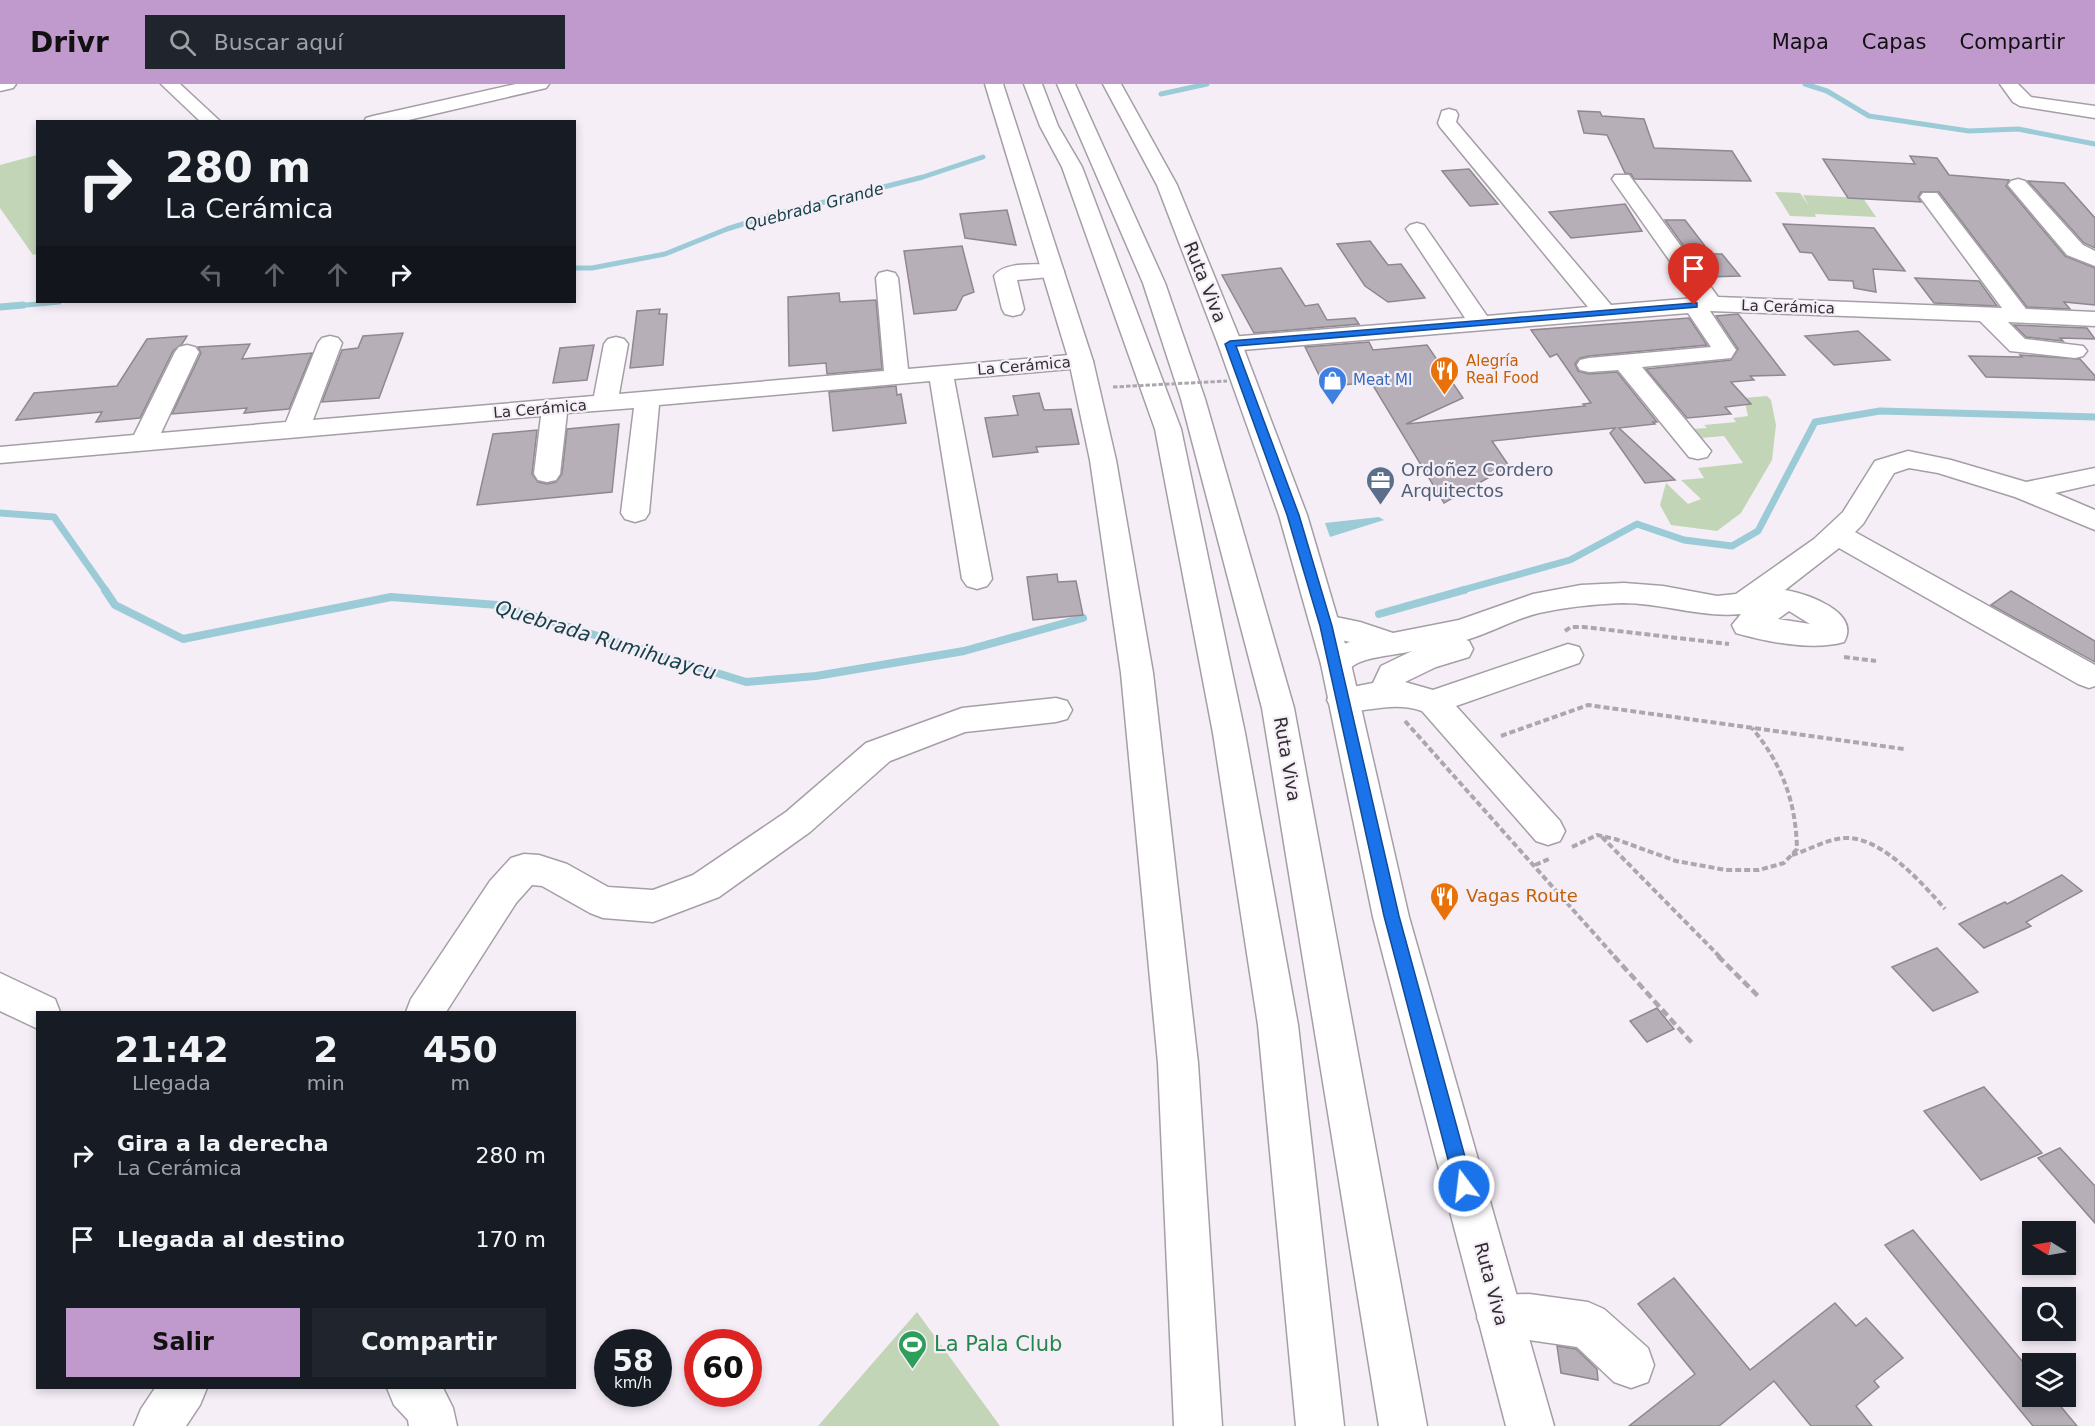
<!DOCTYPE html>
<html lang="es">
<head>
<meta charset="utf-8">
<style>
  :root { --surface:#171b24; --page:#20242c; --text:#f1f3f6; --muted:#9ea1a6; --accent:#c09acd }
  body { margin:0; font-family:"DejaVu Sans",sans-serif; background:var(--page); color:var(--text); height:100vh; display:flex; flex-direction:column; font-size:22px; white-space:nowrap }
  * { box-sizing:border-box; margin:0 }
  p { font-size:20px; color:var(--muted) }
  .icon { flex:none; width:33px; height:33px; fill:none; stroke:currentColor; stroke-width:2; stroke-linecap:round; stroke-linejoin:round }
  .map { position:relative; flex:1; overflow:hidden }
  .drawer { position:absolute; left:36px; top:927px; width:540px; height:378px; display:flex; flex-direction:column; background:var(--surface); border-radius:0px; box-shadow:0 3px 9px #0003 }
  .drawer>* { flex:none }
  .top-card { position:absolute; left:36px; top:36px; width:540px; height:183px; border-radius:0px; box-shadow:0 3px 9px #0003; background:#171b24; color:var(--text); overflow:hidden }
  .needle { width:39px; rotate:281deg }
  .controls { position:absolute; left:2022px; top:1137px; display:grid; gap:12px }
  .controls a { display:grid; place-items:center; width:54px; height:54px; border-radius:0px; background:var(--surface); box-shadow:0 3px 9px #0003; font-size:30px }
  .speed { position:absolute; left:594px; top:1245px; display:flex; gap:12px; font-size:30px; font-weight:700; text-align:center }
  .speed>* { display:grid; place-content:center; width:78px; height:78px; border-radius:50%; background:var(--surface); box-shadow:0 3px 9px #0003; line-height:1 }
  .speed small { font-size:15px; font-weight:400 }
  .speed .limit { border:9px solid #d22; background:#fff; color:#111 }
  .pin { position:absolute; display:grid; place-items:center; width:51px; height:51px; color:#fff; margin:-62px -26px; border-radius:50% 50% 50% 0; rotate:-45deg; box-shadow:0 0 6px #0007 }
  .pin .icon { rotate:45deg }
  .me { position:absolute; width:66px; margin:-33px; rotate:345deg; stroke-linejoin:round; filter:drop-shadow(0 0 4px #0008) }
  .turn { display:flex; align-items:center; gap:21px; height:126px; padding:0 30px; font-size:27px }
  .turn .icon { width:78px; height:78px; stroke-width:2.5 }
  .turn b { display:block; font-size:42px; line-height:51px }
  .lanes { display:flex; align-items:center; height:57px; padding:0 30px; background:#0003; justify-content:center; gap:30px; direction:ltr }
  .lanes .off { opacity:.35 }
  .eta { display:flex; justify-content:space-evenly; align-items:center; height:102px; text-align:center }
  .eta b { font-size:36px; font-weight:600; line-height:42px }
  .button { display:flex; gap:12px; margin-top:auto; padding:12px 30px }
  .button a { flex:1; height:69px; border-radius:0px; background:var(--accent); color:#111; font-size:24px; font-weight:600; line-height:69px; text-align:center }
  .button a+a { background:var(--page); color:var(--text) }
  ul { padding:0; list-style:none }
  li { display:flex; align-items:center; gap:18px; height:84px; padding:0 30px }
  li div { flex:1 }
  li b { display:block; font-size:22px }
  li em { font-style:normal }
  header { display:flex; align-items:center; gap:36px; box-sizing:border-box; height:84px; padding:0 30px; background:var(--accent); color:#111 }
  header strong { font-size:28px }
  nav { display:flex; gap:33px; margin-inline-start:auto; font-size:21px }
  .search { width:420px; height:54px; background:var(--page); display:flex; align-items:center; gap:15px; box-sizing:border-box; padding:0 21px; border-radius:0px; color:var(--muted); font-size:22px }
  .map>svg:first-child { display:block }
  .green { fill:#c3d5b7 }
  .water { fill:#9bcbd7 }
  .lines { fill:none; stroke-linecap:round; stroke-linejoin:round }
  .stream-far2 { stroke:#9bcbd7; stroke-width:5 }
  .stream-far1 { stroke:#9bcbd7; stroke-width:7 }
  .stream { stroke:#9bcbd7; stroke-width:8 }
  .building { fill:#b7afb8; stroke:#8f8890; stroke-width:1.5 }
  .minor-casing { stroke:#a59ea6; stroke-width:3 }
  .major-casing { stroke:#a59ea6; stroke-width:3 }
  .highway-casing { stroke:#a59ea6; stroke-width:3 }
  .path-far1 { stroke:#aca7ae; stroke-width:4; stroke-dasharray:6 3; stroke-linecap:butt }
  .path { stroke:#aca7ae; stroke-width:4.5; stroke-dasharray:8 4; stroke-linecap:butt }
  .minor { fill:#fff; fill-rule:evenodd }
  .major { fill:#fff; fill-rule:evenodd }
  .highway { fill:#fff; fill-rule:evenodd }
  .path-bridge { stroke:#aca7ae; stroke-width:3; stroke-dasharray:4.5 2; stroke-linecap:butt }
  .route { fill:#1a73e8; stroke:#114b97; stroke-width:1.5 }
  .labels { text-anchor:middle; stroke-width:4.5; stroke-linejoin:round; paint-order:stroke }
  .far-street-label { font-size:15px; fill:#302d31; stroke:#f5eef7 }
  .far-food-label { font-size:15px; fill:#c56008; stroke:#f5eef7; text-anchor:start }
  .far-shop-label { font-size:15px; fill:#366cbe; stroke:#f5eef7; text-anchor:start }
  .far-water-label { font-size:16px; font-style:italic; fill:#154049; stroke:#f5eef7 }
  .street-label { font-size:18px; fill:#302d31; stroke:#f5eef7 }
  .service-label { font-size:18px; fill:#4e5e75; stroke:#f5eef7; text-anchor:start }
  .food-label { font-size:18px; fill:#c56008; stroke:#f5eef7; text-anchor:start }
  .water-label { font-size:20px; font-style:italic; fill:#154049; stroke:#f5eef7 }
  .near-leisure-label { font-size:21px; fill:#27864d; stroke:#f5eef7; text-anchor:start }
</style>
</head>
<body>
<header>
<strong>Drivr</strong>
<div class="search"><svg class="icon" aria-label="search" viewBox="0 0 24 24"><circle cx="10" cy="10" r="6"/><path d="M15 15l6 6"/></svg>Buscar aquí</div>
<nav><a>Mapa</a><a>Capas</a><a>Compartir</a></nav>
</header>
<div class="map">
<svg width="2095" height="1342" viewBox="0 0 2095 1342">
  <rect width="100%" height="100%" fill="#f5eef7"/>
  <g class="green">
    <polygon points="37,71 37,170 33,171 0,124 0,81"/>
    <polygon points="1775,108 1800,109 1809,122 1803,111 1863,114 1876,133 1815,130 1816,133 1790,132"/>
    <polygon points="1767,312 1771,316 1776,341 1772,376 1741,429 1717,447 1671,441 1660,421 1666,399 1688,420 1701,415 1681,396 1704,394 1698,384 1743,379 1724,352 1701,354 1693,345 1707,344 1704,341 1736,338 1733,334 1748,332 1744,314"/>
    <polygon points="917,1228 1000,1342 818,1342"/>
  </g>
  <polygon class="water" points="1379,433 1384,436 1330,453 1325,439"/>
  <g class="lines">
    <g class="stream-far2">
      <polyline points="1805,0 1827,7 1869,32 1969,47 2018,45 2095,60"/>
      <polyline points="1161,10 1207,0"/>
      <polyline points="574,184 592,184 665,170 727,145 765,133 923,93 983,73"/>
      <polyline points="5,223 59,218"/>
    </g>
    <g class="stream-far1">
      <polyline points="0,223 23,221"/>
      <polyline points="0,429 54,433 106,507"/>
      <polyline points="1459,507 1570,476 1637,440 1684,456 1732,462 1758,447 1815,338 1880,327 2095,333"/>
    </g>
    <g class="stream">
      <polyline points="105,506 115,521 183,555 391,513 498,521 746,598 816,592 964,567 1083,534"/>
      <polyline points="1379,530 1464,506"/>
    </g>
  </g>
  <g class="building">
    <polygon points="1578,27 1600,28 1602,32 1644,35 1654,64 1732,67 1751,97 1634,95 1631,90 1625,89 1607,51 1584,49"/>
    <polygon points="1910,72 1937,74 1949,91 2009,96 2006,102 2065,172 2095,184 2095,221 2064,218 2070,225 2027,223 1939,108 1921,108 1918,113 1921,118 1848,114 1823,75 1915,80"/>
    <polygon points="1469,85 1498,120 1470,122 1442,87"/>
    <polygon points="2028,97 2064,99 2095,134 2095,164 2084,159"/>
    <polygon points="1625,120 1642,147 1571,154 1549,128"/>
    <polygon points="1007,126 1016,161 965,154 960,130"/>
    <polygon points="1665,136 1685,136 1711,170 1722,170 1740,192 1706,193"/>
    <polygon points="1783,140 1874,144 1905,187 1873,185 1876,208 1854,204 1853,197 1829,196 1812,169 1800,168"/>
    <polygon points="1370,157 1388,181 1401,180 1425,214 1388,218 1365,202 1337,160"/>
    <polygon points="962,162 974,208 963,212 956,226 914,230 904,167"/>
    <polygon points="1281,184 1305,222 1318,220 1327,236 1355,234 1359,240 1254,249 1222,191"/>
    <polygon points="1915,194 1979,197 1997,222 1934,219"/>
    <polygon points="839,209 840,218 876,216 882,285 827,290 826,279 789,282 788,213"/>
    <polygon points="660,225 659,230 667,230 663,281 630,284 637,227"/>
    <polygon points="1738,230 1785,291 1750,292 1754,296 1731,298 1751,320 1725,323 1731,330 1687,334 1646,285 1731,276 1738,265 1716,232"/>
    <polygon points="1689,234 1707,261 1589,272 1580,274 1575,280 1578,287 1589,290 1617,288 1657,338 1653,338 1655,340 1619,344 1675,396 1645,399 1610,349 1615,344 1492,357 1509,382 1444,419 1371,298 1325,303 1305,263 1369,258 1373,266 1427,261 1463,314 1406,340 1585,322 1583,320 1591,319 1557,270 1550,273 1531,246"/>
    <polygon points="2014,241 2087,244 2095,255 2060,254 2063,257 2026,253"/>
    <polygon points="1858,247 1890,276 1834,281 1805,252"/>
    <polygon points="403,249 379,314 322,318 342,266 358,264 363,252"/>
    <polygon points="187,252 182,260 173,267 140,334 96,338 102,328 16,336 34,309 117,302 147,255"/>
    <polygon points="250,260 242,275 312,269 289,325 244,329 247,324 172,330 201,269 198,263"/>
    <polygon points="594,261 587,296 553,299 560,264"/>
    <polygon points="2020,271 2080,275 2095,292 2095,296 1986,293 1969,272 2022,273"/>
    <polygon points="896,302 897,311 901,310 906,339 833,347 829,308"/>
    <polygon points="1039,309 1044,326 1071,325 1079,360 1036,363 1038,368 993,373 985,334 1018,331 1013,312"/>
    <polygon points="619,340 612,408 477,421 493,350 537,346 532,390 538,398 547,400 556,398 562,390 567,345"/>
    <polygon points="1057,490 1058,498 1076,497 1083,531 1033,536 1027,493"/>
    <polygon points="2011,507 2095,557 2095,578 1991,521"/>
    <polygon points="2062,791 2082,807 2026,838 2031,842 1984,864 1959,840 2005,818 2007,820"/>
    <polygon points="1937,864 1978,908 1933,927 1892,883"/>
    <polygon points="1657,924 1674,945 1647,958 1630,937"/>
    <polygon points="1984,1003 2042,1069 1981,1096 1924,1027"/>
    <polygon points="2060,1064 2095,1102 2095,1139 2038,1074"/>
    <polygon points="1913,1146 2032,1289 2032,1312 2052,1312 2077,1342 2033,1342 1885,1161"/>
    <polygon points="1674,1194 1750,1286 1835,1219 1856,1242 1866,1234 1903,1274 1874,1297 1879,1303 1856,1322 1872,1342 1811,1342 1774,1297 1719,1342 1629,1342 1695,1290 1638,1220"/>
    <polygon points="1557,1262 1576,1265 1597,1285 1598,1296 1561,1289"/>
  </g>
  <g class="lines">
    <defs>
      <g id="minor">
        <polygon points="161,0 180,0 221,38 201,38"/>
        <polygon points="516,0 549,0 546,4 400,38 364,38 366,34 373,32"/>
        <polygon points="2000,0 2018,0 2031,13 2095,22 2095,34 2020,22 2013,18"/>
        <polygon points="1449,25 1456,27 1458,31 1456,38 1611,221 1696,214 1612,95 1615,91 1629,91 1718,213 2002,224 1920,113 1923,109 1937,109 2026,225 2095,228 2095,242 2008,238 2025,255 2083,262 2087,267 2083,272 2075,274 2010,267 1980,237 1710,227 1736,266 1731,274 1642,283 1711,367 1707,373 1698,375 1689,373 1618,286 1589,288 1580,286 1577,281 1580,276 1589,274 1711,263 1688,229 1230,267 1222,265 1218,260 1222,255 1230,253 1465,234 1406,145 1410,141 1417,139 1424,141 1487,232 1588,223 1440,43 1438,39 1442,27"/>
        <polygon points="2018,95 2025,97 2083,161 2095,167 2095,182 2067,171 2008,101 2011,97"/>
        <path d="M1053,180l8,2 3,5 -3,5 -44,4 7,29 -3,5 -8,2 -8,-2 -3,-5 -8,-33c10,-15 42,-11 59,-12z"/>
        <polygon points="887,187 895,189 898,194 908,285 1081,270 1090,272 1093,277 1090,282 1081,284 954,295 992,495 987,502 977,505 967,502 962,495 930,297 659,321 649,429 645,435 635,438 625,435 621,429 634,324 567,329 560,390 556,396 547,398 538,396 534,390 541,332 0,379 0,363 134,351 175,268 179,263 187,261 195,263 199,268 161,349 286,338 318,259 322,254 330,252 338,254 342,259 313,336 594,312 604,260 608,255 616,253 624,255 628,260 619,310 884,287 876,194 879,189"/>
        <path d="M1908,367l43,9 75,22 69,-14v16l-40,9 40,17v20l-80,-33 -77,-24 -29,-5 -15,5 -31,51 -8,8 240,133v21l-6,2 -11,-4 -239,-136 -54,42c23,4 76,22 59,52 -31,9 -77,0 -108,-9l-4,-8 9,-11c-40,4 -78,-11 -119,-11 -28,1 -55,4 -83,10 -25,6 -48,20 -73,27l3,1 4,8 -4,8 -33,10 -31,15 28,8 135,-46 11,3 4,8 -4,8 -123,43 104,115 5,10 -5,10 -12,4 -12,-4 -114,-130c-33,-12 -62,6 -90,-2l-5,-9 5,-9 41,-8 8,-17 31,-15c-16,4 -37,5 -52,11 -16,7 -15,16 -35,10l-4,-8c6,-12 16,-18 29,-22l-35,-8 -4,-8 4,-8 11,-3 34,7 33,11 66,-13 74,-26 48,-9 43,-2 39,3 54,10 19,-2 78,-55 29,-27 32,-51zM1789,527l21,13 -32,-5z"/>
        <polygon points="1056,614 1067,617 1072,626 1067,635 1056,638 965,648 890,677 810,748 719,813 653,838 603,834 590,829 542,802 532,801 516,819 446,928 406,928 411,915 490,797 511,774 524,770 539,771 567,780 608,803 653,806 693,791 786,728 866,659 962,624"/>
        <polygon points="0,889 55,915 60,928 38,928 38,945 0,927"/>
        <polygon points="1529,1210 1588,1218 1604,1225 1648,1264 1654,1281 1648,1298 1631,1304 1614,1298 1577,1263 1529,1256 1500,1257 1484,1250 1477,1234 1484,1218 1500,1211"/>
        <polygon points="155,1304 207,1304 200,1321 186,1342 134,1342 141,1325"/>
        <polygon points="387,1304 443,1304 453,1324 457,1342 409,1342 408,1336 394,1321"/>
      </g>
      <g id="major">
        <polygon points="0,0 16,0 13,4 0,7"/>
        <polygon points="985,0 1003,0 1093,277 1116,376 1153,589 1198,979 1222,1342 1174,1342 1158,979 1121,589 1090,376 1069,277"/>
        <polygon points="1103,0 1121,0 1177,101 1242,260 1307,431 1351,580 1409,833 1554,1342 1506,1342 1373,833 1321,580 1279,431 1218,260 1157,101"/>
      </g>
      <g id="highway">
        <polygon points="1024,0 1042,0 1058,42 1082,83 1181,345 1245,649 1298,941 1344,1342 1296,1342 1258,941 1213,649 1155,345 1062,83 1040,42"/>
        <polygon points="1057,0 1075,0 1165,199 1205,315 1294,624 1427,1342 1379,1342 1262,624 1181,315 1143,199"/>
      </g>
    </defs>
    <use href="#minor" class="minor-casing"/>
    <use href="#major" class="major-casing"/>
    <use href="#highway" class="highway-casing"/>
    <g class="path-far1">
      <polyline points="1565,547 1571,543 1584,543 1729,560"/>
      <polyline points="1844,573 1876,577"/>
      <polyline points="1405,637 1615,873"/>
      <polyline points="1501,652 1588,621 1904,665"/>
      <polyline points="1602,753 1720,873"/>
      <path d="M1572,763l25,-12 18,4 61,22 50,9h33l25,-7 13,-14c-1,-47 -15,-85 -45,-121"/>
      <path d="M1792,771c17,-5 35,-16 53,-17 36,-2 78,46 100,71"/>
      <polyline points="1535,781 1549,775"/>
    </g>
    <g class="path">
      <polyline points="1614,872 1692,959"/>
      <polyline points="1718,872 1759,913"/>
    </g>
    <use href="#minor" class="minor"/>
    <use href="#major" class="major"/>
    <use href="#highway" class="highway"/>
    <polyline class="path-bridge" points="1113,303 1227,297"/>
  </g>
  <polygon class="route" points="1694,219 1697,219 1697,223 1236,262 1299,431 1332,542 1399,832 1473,1102 1471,1108 1464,1110 1458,1108 1455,1102 1384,832 1320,542 1287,431 1225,260 1230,257"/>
  <defs>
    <symbol id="restaurant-pin" viewBox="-11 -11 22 30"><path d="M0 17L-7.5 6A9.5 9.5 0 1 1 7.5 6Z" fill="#e8710a" stroke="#f5eef7"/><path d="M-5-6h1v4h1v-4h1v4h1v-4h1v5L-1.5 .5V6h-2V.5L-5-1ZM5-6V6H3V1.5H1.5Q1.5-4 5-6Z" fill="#fff"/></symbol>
    <symbol id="shop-pin" viewBox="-11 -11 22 30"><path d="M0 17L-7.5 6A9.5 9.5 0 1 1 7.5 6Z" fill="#3f7fe0" stroke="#f5eef7"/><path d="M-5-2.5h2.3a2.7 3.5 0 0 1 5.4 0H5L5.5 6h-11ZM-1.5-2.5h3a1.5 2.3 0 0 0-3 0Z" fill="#fff"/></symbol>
    <symbol id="office-pin" viewBox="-11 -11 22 30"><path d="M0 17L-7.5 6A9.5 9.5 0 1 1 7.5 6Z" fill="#5c6f8a" stroke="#f5eef7"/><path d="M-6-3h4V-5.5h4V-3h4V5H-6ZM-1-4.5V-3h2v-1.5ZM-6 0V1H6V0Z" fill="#fff"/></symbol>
    <symbol id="stadium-pin" viewBox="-11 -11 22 30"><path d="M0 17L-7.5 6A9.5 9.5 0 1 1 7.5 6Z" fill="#2e9e5b" stroke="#f5eef7"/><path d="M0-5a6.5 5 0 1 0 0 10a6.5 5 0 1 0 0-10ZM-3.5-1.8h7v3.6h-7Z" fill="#fff"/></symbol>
  </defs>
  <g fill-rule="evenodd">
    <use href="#restaurant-pin" x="1428" y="270" width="33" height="45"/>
    <use href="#shop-pin" x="1316" y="280" width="33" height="45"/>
    <use href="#office-pin" x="1364" y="380" width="33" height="45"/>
    <use href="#restaurant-pin" x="1428" y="796" width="33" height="45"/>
    <use href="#stadium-pin" x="896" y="1244" width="33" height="45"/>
  </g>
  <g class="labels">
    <g class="far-street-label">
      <text transform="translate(1788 223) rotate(2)" y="5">La Cerámica</text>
      <text transform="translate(1024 282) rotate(-5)" y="5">La Cerámica</text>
      <text transform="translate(540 325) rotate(-5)" y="5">La Cerámica</text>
    </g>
    <g class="far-food-label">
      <text x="1466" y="282">Alegría<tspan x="1466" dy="17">Real Food</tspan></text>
    </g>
    <g class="far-shop-label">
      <text x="1353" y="301">Meat MI</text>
    </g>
    <g class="far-water-label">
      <text transform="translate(814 122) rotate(-15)" y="6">Quebrada Grande</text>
    </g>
    <g class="street-label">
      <text transform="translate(1205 198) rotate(68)" y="6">Ruta Viva</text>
      <text transform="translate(1287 675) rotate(80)" y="6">Ruta Viva</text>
      <text transform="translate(1491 1200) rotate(75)" y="6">Ruta Viva</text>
    </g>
    <g class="service-label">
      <text x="1401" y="392">Ordoñez Cordero<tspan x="1401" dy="21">Arquitectos</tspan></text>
    </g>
    <g class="food-label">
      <text x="1466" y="818">Vagas Route</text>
    </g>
    <g class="water-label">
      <text transform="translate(606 556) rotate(17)" y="7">Quebrada Rumihuaycu</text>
    </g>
    <g class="near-leisure-label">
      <text x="934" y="1267">La Pala Club</text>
    </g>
  </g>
</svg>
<div class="controls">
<a><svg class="needle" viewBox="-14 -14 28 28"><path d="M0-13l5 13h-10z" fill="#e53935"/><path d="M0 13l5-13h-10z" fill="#9ea1a6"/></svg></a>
<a><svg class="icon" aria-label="search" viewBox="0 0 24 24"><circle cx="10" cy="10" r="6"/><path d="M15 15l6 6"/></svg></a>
<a><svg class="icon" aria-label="layers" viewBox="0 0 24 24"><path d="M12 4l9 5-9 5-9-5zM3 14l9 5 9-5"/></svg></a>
</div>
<div class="speed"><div>58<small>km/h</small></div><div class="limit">60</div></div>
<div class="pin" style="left:1694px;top:221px;background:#d93025"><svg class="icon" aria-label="arrive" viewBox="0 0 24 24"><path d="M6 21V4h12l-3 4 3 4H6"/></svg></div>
<svg class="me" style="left:1464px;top:1102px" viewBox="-20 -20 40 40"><circle r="17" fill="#1a73e8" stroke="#fff" stroke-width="3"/><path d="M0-11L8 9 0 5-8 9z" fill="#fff"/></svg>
<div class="top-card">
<div class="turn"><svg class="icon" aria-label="right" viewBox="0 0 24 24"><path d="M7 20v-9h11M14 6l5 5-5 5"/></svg><div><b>280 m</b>La Cerámica</div></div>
<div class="lanes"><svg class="icon off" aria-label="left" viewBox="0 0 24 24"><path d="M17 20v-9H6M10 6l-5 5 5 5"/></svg><svg class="icon off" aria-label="ahead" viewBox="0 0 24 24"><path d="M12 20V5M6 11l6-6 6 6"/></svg><svg class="icon off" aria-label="ahead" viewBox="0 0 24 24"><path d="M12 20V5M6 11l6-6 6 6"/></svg><svg class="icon" aria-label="right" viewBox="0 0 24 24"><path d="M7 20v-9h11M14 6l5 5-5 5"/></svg></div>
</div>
<section class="drawer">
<div class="eta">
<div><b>21:42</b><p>Llegada</p></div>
<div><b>2</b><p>min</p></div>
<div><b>450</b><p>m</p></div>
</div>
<ul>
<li><svg class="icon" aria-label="right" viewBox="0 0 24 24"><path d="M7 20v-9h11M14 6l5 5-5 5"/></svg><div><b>Gira a la derecha</b><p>La Cerámica</p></div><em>280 m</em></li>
<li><svg class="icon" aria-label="arrive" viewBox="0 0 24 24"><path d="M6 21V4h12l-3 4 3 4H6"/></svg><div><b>Llegada al destino</b></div><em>170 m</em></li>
</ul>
<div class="button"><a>Salir</a><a>Compartir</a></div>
</section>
</div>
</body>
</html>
